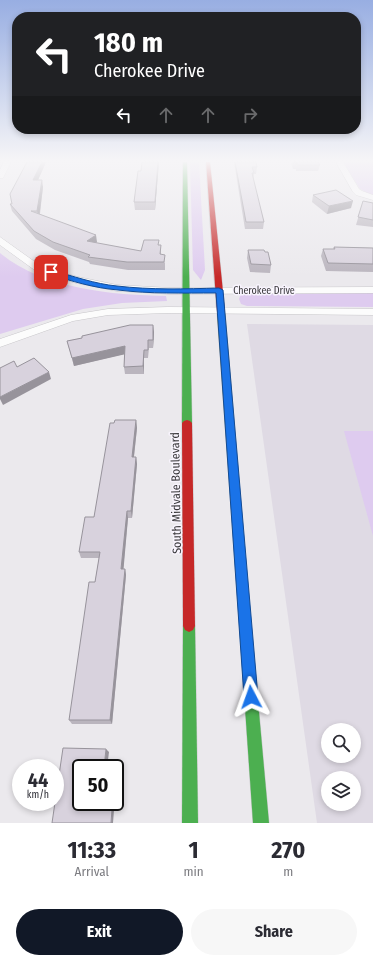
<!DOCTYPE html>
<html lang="en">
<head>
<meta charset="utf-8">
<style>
  :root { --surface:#fff; --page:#f7f7f7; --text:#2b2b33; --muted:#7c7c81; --accent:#111827 }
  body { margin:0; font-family:"Fira Sans Condensed",sans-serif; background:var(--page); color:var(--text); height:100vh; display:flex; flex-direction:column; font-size:15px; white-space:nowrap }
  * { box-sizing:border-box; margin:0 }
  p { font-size:13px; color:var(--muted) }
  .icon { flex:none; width:22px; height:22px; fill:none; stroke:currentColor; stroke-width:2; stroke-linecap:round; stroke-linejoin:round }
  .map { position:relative; height:823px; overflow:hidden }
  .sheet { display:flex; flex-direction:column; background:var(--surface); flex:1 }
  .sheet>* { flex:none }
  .banner { position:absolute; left:12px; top:12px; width:349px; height:122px; border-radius:16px; box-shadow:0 2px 6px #0003; background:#202124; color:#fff; overflow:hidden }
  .buttons { position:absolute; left:321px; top:723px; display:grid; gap:8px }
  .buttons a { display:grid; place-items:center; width:40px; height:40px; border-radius:50%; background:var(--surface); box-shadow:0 2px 6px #0003; font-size:20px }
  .speed { position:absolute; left:12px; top:759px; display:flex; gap:8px; font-size:20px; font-weight:700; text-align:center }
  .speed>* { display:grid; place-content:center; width:52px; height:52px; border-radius:50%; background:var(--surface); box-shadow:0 2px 6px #0003; line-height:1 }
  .speed small { font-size:10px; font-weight:400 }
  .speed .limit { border:2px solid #111; border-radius:6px; background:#fff; color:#111 }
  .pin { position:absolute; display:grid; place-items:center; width:34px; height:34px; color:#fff; margin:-17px; border-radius:8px; box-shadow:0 2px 6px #0006 }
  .me { position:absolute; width:44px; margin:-22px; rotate:356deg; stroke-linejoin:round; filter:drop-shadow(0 0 3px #0008) }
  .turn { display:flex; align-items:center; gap:14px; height:84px; padding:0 16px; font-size:18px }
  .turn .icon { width:52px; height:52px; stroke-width:2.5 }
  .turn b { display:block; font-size:28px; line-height:34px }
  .lanes { display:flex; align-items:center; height:38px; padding:0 16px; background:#0003; justify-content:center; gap:20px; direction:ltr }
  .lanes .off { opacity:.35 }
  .eta { display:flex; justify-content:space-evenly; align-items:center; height:68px; text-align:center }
  .eta b { font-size:24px; font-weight:700; line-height:28px }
  .action { display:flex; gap:8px; margin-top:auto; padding:8px 16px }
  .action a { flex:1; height:46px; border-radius:24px; background:var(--accent); color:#fff; font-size:16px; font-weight:700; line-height:46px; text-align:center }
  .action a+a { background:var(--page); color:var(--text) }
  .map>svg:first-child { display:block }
  .built { fill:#dfdae4; fill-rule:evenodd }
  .green { fill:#decbef }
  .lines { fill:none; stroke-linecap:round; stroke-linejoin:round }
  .street-casing { stroke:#c8c7ca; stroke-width:1 }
  .fast-casing { stroke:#c8c7ca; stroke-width:1 }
  .slow-casing { stroke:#c8c7ca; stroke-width:1 }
  .jam-casing { stroke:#c8c7ca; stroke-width:1 }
  .street { fill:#fcfcfc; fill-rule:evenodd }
  .fast { fill:#4caf50; fill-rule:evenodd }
  .slow { fill:#ffc107; fill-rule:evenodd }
  .jam { fill:#c62828; fill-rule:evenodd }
  .wall { fill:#bab5be }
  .shaded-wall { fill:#97939b }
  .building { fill:#d8d2dd; stroke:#97939b }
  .route { fill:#1a73e8; stroke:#114b97 }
  .labels { text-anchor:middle; stroke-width:3; stroke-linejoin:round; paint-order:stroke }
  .far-street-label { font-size:10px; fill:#38373a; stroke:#f8f4fd }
  .street-label { font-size:12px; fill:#38373a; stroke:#f8f4fd }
</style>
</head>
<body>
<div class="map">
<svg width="373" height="823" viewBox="0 0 373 823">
  <rect width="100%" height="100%" fill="#ebe9ed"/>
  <path class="built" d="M247,324l126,1v498h-56zM328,730h26v26h-26zM328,778h26v26h-26z"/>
  <g class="green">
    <polygon points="190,162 199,162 205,270 201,280 193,270"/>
    <polygon points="343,162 373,162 373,196 360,189"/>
    <path d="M0,253c43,36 112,42 166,43l1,5 -45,2 -39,6 -83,25z"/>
    <polygon points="246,292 373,293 373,307 247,306 241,304 239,299 241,294"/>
    <polygon points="344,431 373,431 373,536"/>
  </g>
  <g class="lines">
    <defs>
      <g id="street">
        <polygon points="4,162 11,162 3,178 0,178 0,170"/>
        <polygon points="336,162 343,162 359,189 362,191 373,195 373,200 356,195 353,192"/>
        <polygon points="0,237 42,267 78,277 117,285 170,288 373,287 373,293 170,294 117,291 76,283 36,271 0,245"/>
        <polygon points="168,307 373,309 373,315 168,313 108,315 73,321 0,347 0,339 71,315 108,309"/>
      </g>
      <g id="fast">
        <polygon points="183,162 187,162 192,423 190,425 184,425 182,423"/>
        <polygon points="189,620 193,622 195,626 198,823 182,823 183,626 185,622"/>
        <polygon points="246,629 250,631 252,635 269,823 253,823 240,635 242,631"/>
      </g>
      <polygon id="slow" points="218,310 221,310 225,312 252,635 250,639 246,641 242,639 240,635 217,312"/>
      <g id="jam">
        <polygon points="206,162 210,162 225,312 221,314 217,312"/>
        <polygon points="187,420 190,421 192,423 195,626 193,630 189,632 185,630 183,626 182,423 184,421"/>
      </g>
    </defs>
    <use href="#street" class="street-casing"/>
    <use href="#fast" class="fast-casing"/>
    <use href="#slow" class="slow-casing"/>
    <use href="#jam" class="jam-casing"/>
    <use href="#street" class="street"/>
    <use href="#fast" class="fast"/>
    <use href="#slow" class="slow"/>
    <use href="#jam" class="jam"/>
  </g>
  <g class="wall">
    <polygon points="27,162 46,162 38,180 43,187 40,214 97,242 96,243 141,251 159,245 161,245 161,255 165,263 165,270 128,270 90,264 89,262 55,250 36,239 12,211 10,204 12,204"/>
    <polygon points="159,162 155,210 135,210 134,202 141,171"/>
    <polygon points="234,162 256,162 257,167 256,174 254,174 253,180 264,222 263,229 245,229"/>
    <polygon points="291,162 318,162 320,165 318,171 296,171 296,169 293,169"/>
    <polygon points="313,195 351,208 327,214 312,202"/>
    <polygon points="363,201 373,203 373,227 356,225"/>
    <polygon points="334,247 373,248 373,272 326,271 321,256 323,249 333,249"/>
    <polygon points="248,250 265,252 271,265 270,273 250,272 247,258"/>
    <polygon points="154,332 153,348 149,348 148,358 144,358 144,374 125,374 124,367 124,354 74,366 67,341 82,338 82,336"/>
    <polygon points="136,420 137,428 134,457 136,457 137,464 132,518 128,518 123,569 125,569 126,575 112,724 72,724 69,720 95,582 99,558 81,558 79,552 94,517 114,423"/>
  </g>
  <g class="shaded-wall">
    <polygon points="42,162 46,162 35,187 33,180"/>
    <polygon points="158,162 159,162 155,210 155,202"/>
    <polygon points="42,180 43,187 39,218 37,211"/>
    <polygon points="353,201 351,208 327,214 329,206"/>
    <polygon points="96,235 97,242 88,248 87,241"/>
    <polygon points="153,325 154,332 153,348"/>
    <polygon points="125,346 126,354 74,366 72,358"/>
    <polygon points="144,350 144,374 143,366"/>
    <polygon points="49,372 51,379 3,405 0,399 0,397"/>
    <polygon points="136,420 137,428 133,464 132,457"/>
    <polygon points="136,457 137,464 132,518 131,511"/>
    <polygon points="127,511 128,518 123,575 121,569"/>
    <polygon points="125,569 126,575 112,724 110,720"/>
    <polygon points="106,749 109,752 107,768 104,768"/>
    <polygon points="101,802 104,802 103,809 100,808"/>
    <polygon points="112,809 114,810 113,823 111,823"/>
  </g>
  <g class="building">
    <polygon points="27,162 42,162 33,180 42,180 37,211 31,211 96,235 87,241 141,251 144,240 159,240 158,245 161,245 160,254 165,255 164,262 127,262 88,257 90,255 53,242 34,231 10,204 12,204 10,194"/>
    <polygon points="142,162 158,162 155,202 134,202 138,171 141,171"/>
    <polygon points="235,162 256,162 257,167 252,167 254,173 252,173 264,222 246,222"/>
    <polygon points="294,162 318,162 320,165 297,165 297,162"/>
    <polygon points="336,190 353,201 329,206 313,195"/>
    <polygon points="363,201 373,203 373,220 358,217"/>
    <polygon points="334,247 373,248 373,264 328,263 323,249 335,249"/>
    <polygon points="248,250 264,250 265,252 268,252 271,265 251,264"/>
    <polygon points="130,325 153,325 153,340 148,340 148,350 144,350 143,366 124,367 125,346 72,358 67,341 82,338 82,336"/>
    <polygon points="34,358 49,372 0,397 0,368 14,361 17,367"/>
    <polygon points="115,420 136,420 132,457 136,457 131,511 127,511 121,569 125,569 110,720 69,720 89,582 95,582 100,552 79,552 85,517 94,517 110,423 114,423"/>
    <polygon points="63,748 106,749 104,768 81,768 81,802 101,802 100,808 112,809 111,823 52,823"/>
  </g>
  <linearGradient id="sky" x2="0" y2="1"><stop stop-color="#98aee2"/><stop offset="0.58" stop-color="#f6f5f7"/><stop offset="1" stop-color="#f6f5f7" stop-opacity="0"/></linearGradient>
  <rect width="373" height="277" fill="url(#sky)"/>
  <path class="route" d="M51,270c22,6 44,14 66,16 34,4 68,3 102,2l4,2 35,407 -2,5 -5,2 -5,-2 -2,-5 -28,-404c-33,0 -66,1 -98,-3 -24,-2 -47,-9 -69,-16v-3z"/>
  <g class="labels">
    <g class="far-street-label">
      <text x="264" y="294">Cherokee Drive</text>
    </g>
    <g class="street-label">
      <text transform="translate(176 493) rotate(-91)" y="4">South Midvale Boulevard</text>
    </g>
  </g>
</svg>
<div class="buttons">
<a><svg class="icon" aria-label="search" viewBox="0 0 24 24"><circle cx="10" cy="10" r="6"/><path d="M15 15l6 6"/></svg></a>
<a><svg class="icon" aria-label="layers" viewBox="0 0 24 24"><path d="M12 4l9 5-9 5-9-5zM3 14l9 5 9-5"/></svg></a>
</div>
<div class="speed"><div>44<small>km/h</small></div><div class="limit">50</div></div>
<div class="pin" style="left:51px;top:272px;background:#d93025"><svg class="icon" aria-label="arrive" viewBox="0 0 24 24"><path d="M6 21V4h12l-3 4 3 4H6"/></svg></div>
<svg class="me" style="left:251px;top:697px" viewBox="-20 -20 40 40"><path d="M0-17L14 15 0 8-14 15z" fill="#1a73e8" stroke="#fff" stroke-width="4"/></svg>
<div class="banner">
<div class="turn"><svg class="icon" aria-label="left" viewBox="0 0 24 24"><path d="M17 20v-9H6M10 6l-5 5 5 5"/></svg><div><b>180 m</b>Cherokee Drive</div></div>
<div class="lanes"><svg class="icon" aria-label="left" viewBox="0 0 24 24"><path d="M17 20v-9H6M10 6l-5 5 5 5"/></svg><svg class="icon off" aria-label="ahead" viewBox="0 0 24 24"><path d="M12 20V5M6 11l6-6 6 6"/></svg><svg class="icon off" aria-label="ahead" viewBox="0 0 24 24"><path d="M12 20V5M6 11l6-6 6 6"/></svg><svg class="icon off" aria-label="right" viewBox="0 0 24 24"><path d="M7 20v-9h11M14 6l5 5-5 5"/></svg></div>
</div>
</div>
<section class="sheet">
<div class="eta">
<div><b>11:33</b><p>Arrival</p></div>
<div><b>1</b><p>min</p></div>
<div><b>270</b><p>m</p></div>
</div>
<div class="action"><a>Exit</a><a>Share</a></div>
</section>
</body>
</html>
